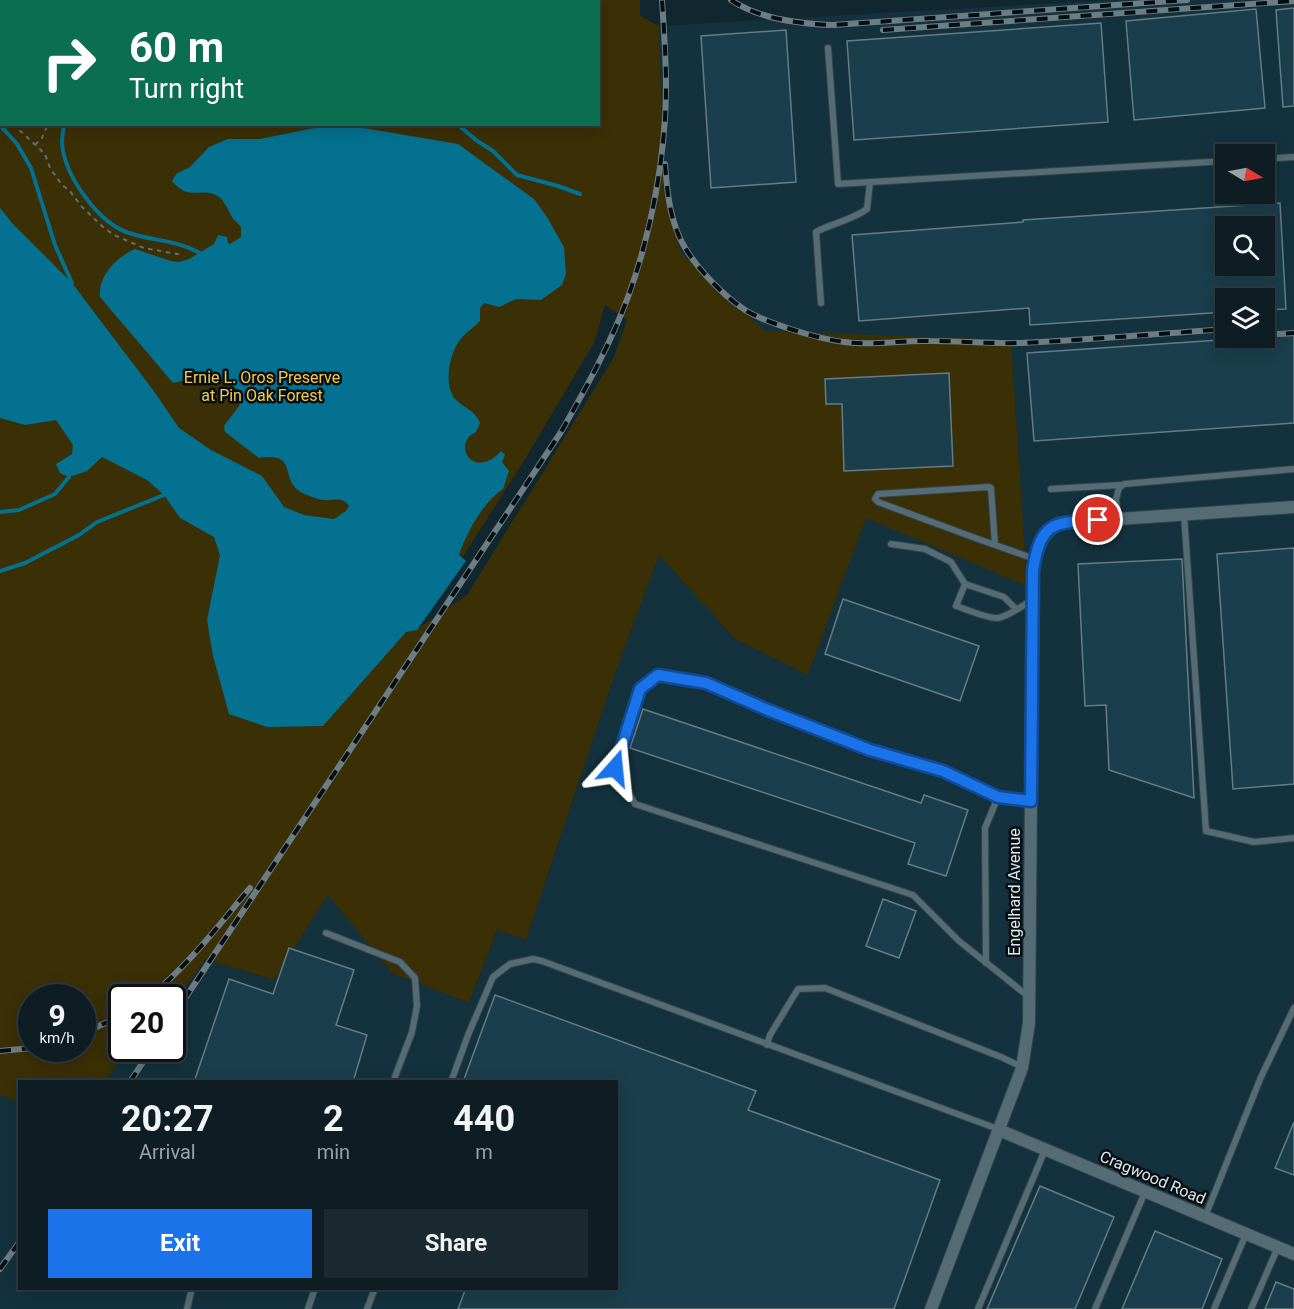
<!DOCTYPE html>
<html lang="en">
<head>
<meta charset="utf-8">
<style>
  :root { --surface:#0d1d23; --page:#1b2a30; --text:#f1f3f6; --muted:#9aa2a6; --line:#2d3b41; --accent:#1a73e8 }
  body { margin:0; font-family:Roboto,sans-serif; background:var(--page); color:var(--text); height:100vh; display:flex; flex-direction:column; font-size:22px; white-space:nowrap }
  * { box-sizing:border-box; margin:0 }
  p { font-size:20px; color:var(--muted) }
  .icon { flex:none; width:33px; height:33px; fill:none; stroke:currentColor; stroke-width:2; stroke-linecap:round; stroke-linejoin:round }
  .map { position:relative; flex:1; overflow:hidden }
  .sheet { position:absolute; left:18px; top:1080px; width:600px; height:210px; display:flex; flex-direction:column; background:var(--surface); border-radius:0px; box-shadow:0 3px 15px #0003,0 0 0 2px var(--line) }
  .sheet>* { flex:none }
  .top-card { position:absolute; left:0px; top:0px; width:600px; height:126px; box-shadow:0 3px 15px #0003,0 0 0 2px var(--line); background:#0b6e4f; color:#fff; overflow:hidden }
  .needle { width:39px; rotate:100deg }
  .buttons { position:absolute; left:1215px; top:144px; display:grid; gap:12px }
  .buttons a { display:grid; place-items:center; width:60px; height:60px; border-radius:0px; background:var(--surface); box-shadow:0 3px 15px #0003,0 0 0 2px var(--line); font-size:30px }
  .speed { position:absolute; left:18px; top:984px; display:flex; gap:12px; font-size:30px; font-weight:700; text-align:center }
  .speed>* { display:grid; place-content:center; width:78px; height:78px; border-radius:50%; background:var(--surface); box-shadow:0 3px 15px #0003,0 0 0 2px var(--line); line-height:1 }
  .speed small { font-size:15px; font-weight:400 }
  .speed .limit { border:3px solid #111; border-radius:9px; background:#fff; color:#111 }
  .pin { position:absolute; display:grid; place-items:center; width:51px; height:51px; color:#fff; margin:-26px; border:3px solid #fff; border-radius:50%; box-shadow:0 2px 6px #0007 }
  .me { position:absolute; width:66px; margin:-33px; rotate:18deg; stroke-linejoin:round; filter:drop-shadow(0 0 4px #0008) }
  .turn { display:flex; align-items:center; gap:21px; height:126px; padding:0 30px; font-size:27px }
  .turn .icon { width:78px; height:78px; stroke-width:2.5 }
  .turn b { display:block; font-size:42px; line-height:51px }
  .eta { display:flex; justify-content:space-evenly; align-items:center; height:102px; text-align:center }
  .eta b { font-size:36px; font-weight:700; line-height:42px }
  .action { display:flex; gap:12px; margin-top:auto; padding:12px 30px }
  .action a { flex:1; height:69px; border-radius:0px; background:var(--accent); color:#fff; font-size:24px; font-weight:700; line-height:69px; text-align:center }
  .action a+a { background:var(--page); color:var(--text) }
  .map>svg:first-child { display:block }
  .built { fill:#13323d; fill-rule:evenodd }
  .green { fill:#3b2f06; fill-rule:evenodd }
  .water { fill:#03718f }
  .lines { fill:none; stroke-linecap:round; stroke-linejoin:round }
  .stream { stroke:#03718f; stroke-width:4 }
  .building { fill:#1a3e4c; stroke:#647c86; stroke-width:1.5; fill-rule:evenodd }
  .service-casing { stroke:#34434a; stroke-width:8 }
  .minor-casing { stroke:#34434a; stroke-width:14 }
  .path { stroke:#5e7077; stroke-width:2; stroke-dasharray:4.5 4.5; stroke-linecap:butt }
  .service { stroke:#556c76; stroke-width:6 }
  .minor { stroke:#556c76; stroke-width:12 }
  .rail-casing { stroke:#6c7e84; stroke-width:6 }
  .rail { stroke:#060e12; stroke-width:4; stroke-dasharray:11; stroke-linecap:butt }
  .route-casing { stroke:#114b97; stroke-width:15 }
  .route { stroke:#1a73e8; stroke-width:10 }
  .labels { text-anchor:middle; stroke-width:5; stroke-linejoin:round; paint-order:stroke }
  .park-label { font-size:16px; fill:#f3cb48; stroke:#060e12 }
  .street-label { font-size:16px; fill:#dae7ec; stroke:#060e12 }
</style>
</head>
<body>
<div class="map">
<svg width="1294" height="1309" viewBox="0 0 1294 1309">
  <rect width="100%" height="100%" fill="#11272f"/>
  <path class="built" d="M1111,0h183v1309h-1294v-238l122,-23h50l1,-44 33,-45 68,21 54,-86 64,79 77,30 28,-73 29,10 90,-269 43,-117 76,85 73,36 58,-158 160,68 -15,-245 -246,-8 -84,-79 -17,-61 -5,-166zM1226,154h38v40h-38zM1226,226h38v40h-38zM1226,298h38v40h-38zM20,1082h596v206h-596z"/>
  <path class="green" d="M0,0h640v16l19,10 5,166 17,61 84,78 246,9 16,246 -161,-68 -58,157 -73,-36 -76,-84 -43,116 -90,269 -29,-10 -28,73 -77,-30 -64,-78 -54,85 -68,-21 -33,45 -1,-6h-50v50l6,1 -23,32 -85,1 -1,21 -19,-8zM2,2h596v122h-596zM605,305l22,15 -13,37 -147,238 -51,35 108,-169 70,-118zM32,998h50v50h-50z"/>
  <path class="water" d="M324,126h28l106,18 76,55 13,18 17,30 2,27 -4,11 -21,15 -25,-1 -17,8 -15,-4 -4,5v13c-7,7 -15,12 -21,20 -10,15 -16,45 -3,59 8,8 19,10 24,23l-4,9c-25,11 -3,50 25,19l4,4 -3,7 7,9 -6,18c-20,13 -36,43 -44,66l7,6 -49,69 -11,2 -83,94 -56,1 -38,-13 -16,-58 -6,-36 13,-65 -6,-18 -34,-19 -16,-23 -17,-15 -45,-23 -15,14 -18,6 -9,-4 -4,-9 16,-10 1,-9 -17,-25 -31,5 -25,-7v-210l12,15 60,60 84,111 23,34 32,22 51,26 22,31 20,8 30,4 12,-8 3,-5c-7,-10 -15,-5 -26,-6 -6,-1 -17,-5 -22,-8 -22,-12 -2,-41 -42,-34l-34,-26 -1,-6 15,-20 3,-11c-24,-28 -37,-19 -69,-12l-73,-86c-2,-22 17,-40 35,-48l36,12 8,1 10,-3 25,-15 4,-9 9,2 1,6 2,1 11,-7v-10c-3,-4 -7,-6 -9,-10 -4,-6 -7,-16 -13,-20 -17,-12 -29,6 -47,-16l4,-7 14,-7 19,-20 19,-8h32z"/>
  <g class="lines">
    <g class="stream">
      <polyline points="79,0 79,2"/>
      <path d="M64,124c-1,7 -2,13 -2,19 2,32 36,80 67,90 24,8 48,7 71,20"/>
      <polyline points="457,124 476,140 493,151 517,175 558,186 580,194"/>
      <polyline points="0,125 17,144 31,168 55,245 72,283"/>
      <polyline points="0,512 19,510 55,494 69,477"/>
      <polyline points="0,571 25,563 79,535 97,522 164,495"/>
    </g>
  </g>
  <g class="building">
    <polygon points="1294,8 1294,106 1283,107 1276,10"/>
    <polygon points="1256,9 1265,108 1134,120 1126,21"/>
    <polygon points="1101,23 1108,122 854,140 847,41"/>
    <polygon points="786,30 796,182 711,188 701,36"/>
    <path d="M1280,203l6,106 -22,1v-12h-38v14l-196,13 -1,-17 -170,13 -7,-86 171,-13v-2zM1226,226h38v40h-38z"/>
    <polygon points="1294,335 1294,423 1034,441 1027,353"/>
    <polygon points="949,373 953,466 844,471 842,404 826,404 825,379"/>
    <polygon points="1294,548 1294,784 1233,789 1217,554"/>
    <polygon points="1182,559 1194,798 1109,770 1106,705 1085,706 1078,564"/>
    <polygon points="843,599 979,646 960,701 825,654"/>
    <polygon points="643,709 921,803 924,795 968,810 946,876 908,864 915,843 630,748"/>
    <polygon points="883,899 916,911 899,958 866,946"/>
    <polygon points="289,948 354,970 336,1025 367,1035 353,1082 194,1082 229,979 273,994"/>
    <polygon points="495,995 756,1091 748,1110 940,1180 894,1309 458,1309 466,1288 616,1288 616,1082 463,1082"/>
    <polygon points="1294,1122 1294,1175 1275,1168"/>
    <polygon points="1040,1186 1114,1217 1075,1309 987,1309"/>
    <polygon points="1155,1231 1222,1259 1202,1309 1122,1309"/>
    <polygon points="1276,1282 1294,1289 1294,1309 1265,1309"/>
  </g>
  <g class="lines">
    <defs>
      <g id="service">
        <polyline points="828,48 838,184 1226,161"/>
        <polyline points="1264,159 1294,157"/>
        <path d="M821,303l-5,-71c17,-9 36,-12 51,-23l3,-27"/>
        <polyline points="1051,489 1121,485"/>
        <polyline points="1184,514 1206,831 1254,842 1294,838"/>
        <polyline points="1118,519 1116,499 1119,488 1124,484 1294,469"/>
        <polyline points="891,544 925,549 951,562 965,584"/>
        <polyline points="995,545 991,488 989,487 878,494 875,499 878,502 978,539 1035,559"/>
        <path d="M1016,609l-12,-12 -39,-13 -9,22c10,3 32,13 42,12 11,-2 24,-12 34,-18"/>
        <polyline points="326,933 400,962 415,978 417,1006 412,1032 393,1082"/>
        <polyline points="986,963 985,828 998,797"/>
        <polyline points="1029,997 959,941 913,895 635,804 615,768 640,689 658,675 706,683 768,710 870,750 943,771 998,797 1030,801"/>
        <polyline points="767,1045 770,1035 798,989 825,988 1001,1057 1022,1067"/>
        <polyline points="451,1082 468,1035 493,977 510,964 533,959 542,961 998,1129"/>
        <polyline points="1205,1217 1261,1077 1294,1008"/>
        <polyline points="187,1309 192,1288"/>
        <polyline points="308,1309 315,1288"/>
        <polyline points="367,1309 375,1288"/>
        <polyline points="978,1309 1045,1150"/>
        <polyline points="1095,1309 1145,1192"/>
        <polyline points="1214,1309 1246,1234"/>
        <polyline points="1251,1309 1278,1247"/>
      </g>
      <g id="minor">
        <polyline points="999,1130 1294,1254"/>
        <path d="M931,1309l91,-241 7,-45 4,-453c3,-20 8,-37 27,-47l234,-16"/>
      </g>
    </defs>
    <use href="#service" class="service-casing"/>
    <use href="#minor" class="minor-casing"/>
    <g class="path">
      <polyline points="6,0 6,2"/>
      <polyline points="0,37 2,40"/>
      <polyline points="13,124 45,154 50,168 62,185 69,190 82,207 103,227 114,235 144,248 183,255"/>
      <polyline points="35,145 42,138 48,124"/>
    </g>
    <use href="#service" class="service"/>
    <use href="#minor" class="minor"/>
    <defs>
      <g id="rail">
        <path d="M731,0c28,19 70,24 102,25l354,-25"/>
        <polyline points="883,30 1294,1"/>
        <path d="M665,164c2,25 4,49 14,72 11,26 42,58 66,74 21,13 73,29 99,32 29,4 57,-2 86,-1 31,0 61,3 91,2 68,-3 136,-9 205,-14"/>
        <polyline points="1264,335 1294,333"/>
        <path d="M148,998c39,-31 70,-72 102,-110"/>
        <path d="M172,1018l389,-586c25,-44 49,-87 67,-135 23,-63 38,-142 38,-210 0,-29 -2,-58 -4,-87"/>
        <polyline points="82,1034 122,1015"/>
        <polyline points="0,1051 32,1048"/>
        <polyline points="130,1082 152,1048"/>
        <polyline points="0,1269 20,1241"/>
      </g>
    </defs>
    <use href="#rail" class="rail-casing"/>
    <use href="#rail" class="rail"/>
  </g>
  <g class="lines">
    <defs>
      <path id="route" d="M615,768l25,-79 18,-14 48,8 62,27 102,40 73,21 55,26 33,4 2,-231c8,-50 21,-47 65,-50"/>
    </defs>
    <use href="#route" class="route-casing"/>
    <use href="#route" class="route"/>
  </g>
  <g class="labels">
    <g class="park-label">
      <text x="262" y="383">Ernie L. Oros Preserve<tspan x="262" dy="18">at Pin Oak Forest</tspan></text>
    </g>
    <g class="street-label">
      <text transform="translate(1014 892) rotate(-90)" y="6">Engelhard Avenue</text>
      <text transform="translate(1153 1177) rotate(23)" y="6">Cragwood Road</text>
    </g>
  </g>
</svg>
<div class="buttons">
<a><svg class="needle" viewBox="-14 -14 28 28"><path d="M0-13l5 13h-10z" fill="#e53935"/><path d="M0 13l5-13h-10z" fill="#9aa2a6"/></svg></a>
<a><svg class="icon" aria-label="search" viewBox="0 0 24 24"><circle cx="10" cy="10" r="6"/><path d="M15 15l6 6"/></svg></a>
<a><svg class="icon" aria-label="layers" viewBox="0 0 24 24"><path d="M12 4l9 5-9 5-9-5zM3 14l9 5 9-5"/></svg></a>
</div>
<div class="speed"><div>9<small>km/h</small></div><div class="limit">20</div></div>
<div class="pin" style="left:1098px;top:520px;background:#d93025"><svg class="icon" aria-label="arrive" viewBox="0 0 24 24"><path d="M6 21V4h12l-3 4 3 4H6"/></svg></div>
<svg class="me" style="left:615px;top:768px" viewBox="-20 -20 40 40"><path d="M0-17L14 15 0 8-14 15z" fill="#1a73e8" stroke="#fff" stroke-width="4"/></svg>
<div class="top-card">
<div class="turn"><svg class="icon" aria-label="right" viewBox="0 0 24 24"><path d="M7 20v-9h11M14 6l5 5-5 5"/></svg><div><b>60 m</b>Turn right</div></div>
</div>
<section class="sheet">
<div class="eta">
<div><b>20:27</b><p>Arrival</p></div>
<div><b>2</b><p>min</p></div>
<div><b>440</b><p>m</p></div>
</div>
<div class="action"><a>Exit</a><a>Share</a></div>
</section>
</div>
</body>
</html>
